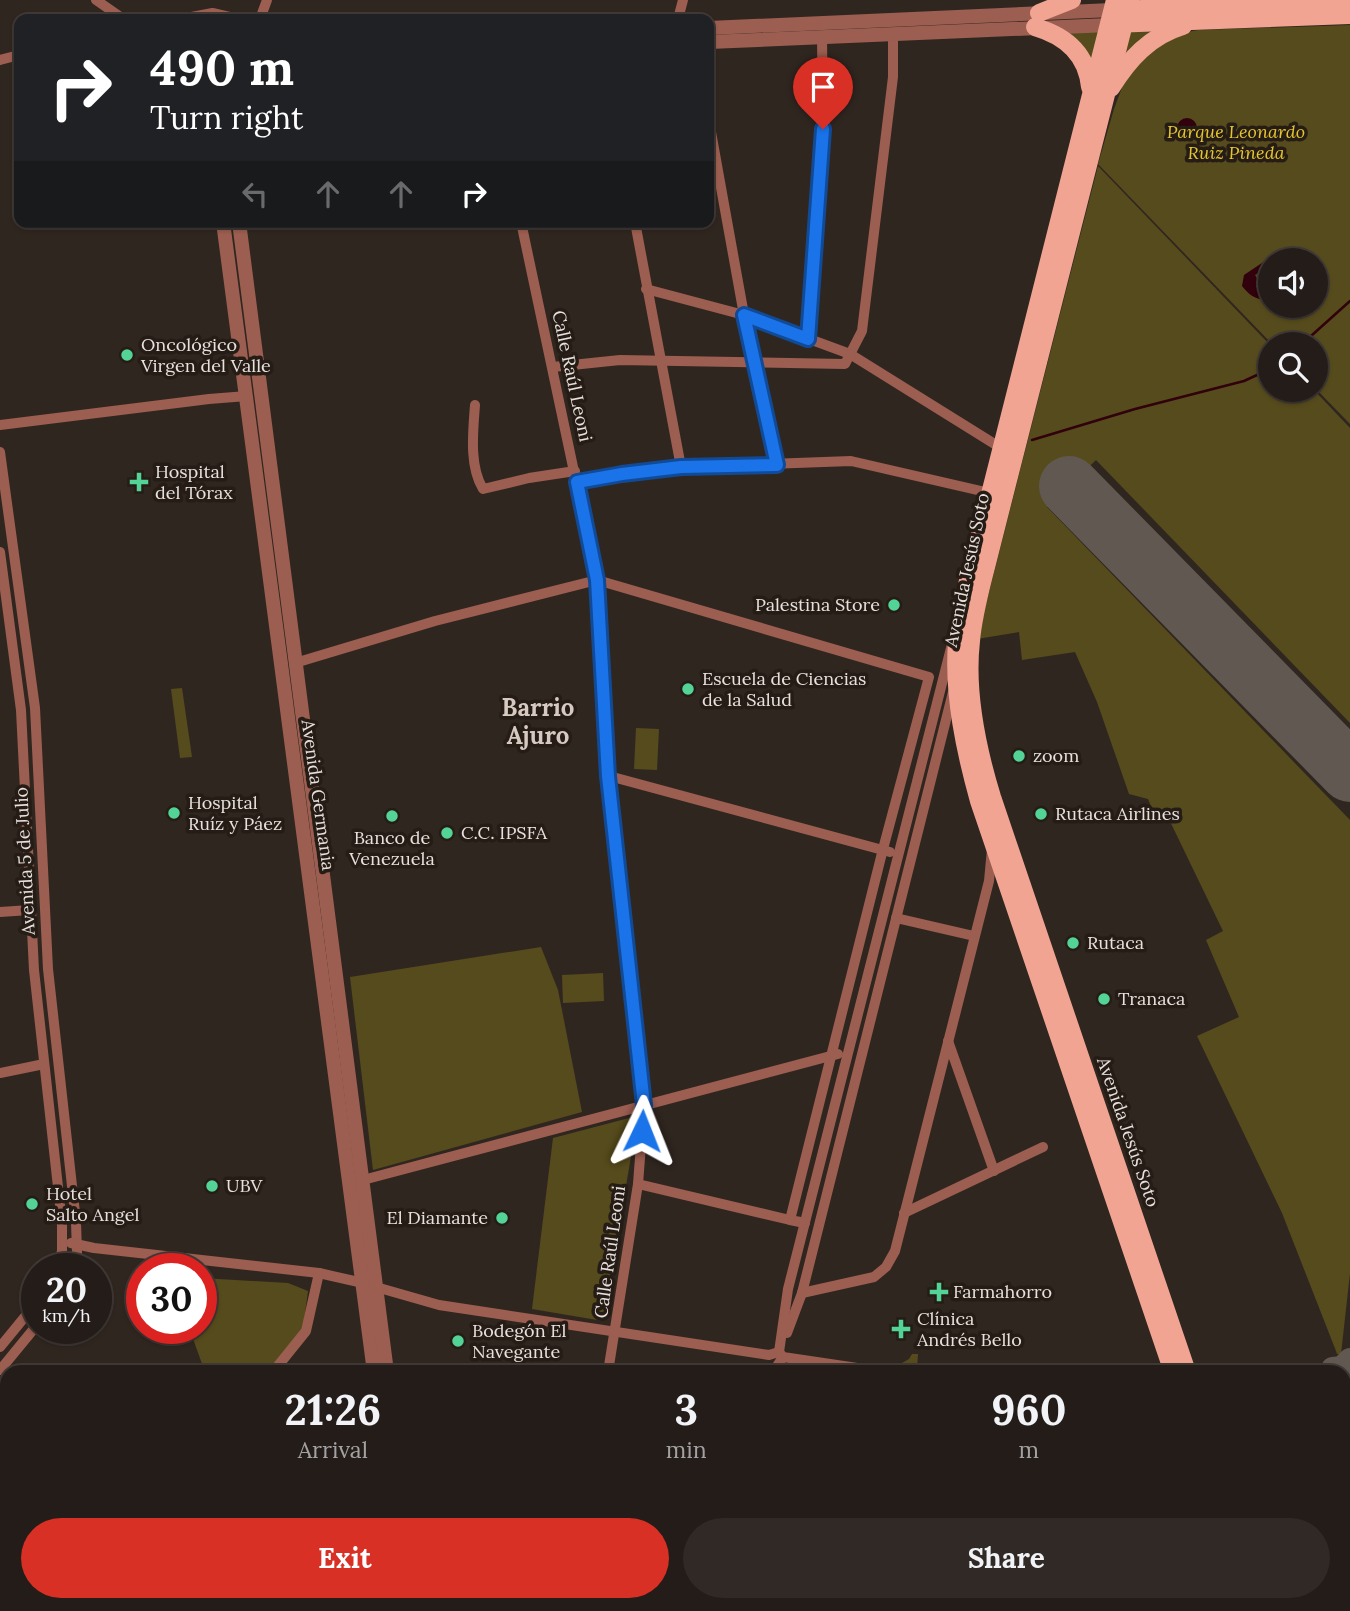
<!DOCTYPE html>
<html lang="en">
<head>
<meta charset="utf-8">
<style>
  :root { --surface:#241c18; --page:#302925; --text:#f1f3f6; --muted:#a3a1a2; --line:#413a37; --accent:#d93025 }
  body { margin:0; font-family:Lora,serif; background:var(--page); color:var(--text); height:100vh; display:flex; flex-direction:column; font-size:26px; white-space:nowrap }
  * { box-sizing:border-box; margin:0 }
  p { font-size:23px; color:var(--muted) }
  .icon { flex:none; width:38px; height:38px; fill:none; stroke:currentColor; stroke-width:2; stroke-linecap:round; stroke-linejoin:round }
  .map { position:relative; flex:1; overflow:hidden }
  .panel { position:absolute; left:0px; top:1365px; width:1351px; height:247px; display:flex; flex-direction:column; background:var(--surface); border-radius:21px 21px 0 0; box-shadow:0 2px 5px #0004,0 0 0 2px var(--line) }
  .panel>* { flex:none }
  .guide { position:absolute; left:14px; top:14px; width:700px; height:214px; border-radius:14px; box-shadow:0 2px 5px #0004,0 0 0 2px var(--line); background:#202124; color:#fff; overflow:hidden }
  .buttons { position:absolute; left:1258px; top:248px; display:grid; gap:14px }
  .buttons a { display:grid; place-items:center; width:70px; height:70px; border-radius:50%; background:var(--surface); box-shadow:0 2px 5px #0004,0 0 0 2px var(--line); font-size:35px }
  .speed { position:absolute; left:21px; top:1253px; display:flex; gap:14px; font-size:35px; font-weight:700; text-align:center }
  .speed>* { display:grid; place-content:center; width:91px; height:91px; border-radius:50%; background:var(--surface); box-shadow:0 2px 5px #0004,0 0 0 2px var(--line); line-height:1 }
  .speed small { font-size:18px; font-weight:400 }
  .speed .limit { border:10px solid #d22; background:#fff; color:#111 }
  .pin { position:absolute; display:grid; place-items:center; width:60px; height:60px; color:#fff; margin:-72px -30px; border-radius:50% 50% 50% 0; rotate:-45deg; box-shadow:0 0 7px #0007 }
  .pin .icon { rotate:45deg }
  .me { position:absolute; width:77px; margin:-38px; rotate:2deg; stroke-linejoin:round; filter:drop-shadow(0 0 5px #0008) }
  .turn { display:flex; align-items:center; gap:24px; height:147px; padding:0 21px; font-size:32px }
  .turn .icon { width:91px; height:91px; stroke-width:2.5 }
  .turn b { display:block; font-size:49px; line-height:60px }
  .lanes { display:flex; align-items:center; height:66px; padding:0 21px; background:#0003; justify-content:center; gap:35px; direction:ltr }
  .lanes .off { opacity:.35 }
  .eta { display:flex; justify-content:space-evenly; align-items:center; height:119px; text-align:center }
  .eta b { font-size:42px; font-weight:700; line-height:49px }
  .primary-button { display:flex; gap:14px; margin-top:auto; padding:14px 21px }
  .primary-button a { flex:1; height:80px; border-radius:42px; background:var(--accent); color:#fff; font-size:28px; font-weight:700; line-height:80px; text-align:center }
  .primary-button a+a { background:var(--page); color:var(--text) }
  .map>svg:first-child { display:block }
  .green { fill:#564b1c; fill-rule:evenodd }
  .water { fill:#31010d }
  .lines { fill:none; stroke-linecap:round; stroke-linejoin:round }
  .stream { stroke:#31010d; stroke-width:2.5 }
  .taxiway { stroke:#615852; stroke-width:24 }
  .runway { stroke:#615852; stroke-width:60 }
  .minor { stroke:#9c5e50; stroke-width:10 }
  .tertiary { stroke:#9c5e50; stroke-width:14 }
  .primary { stroke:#f1a492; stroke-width:18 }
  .route-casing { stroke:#114b97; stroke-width:18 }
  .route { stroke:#1a73e8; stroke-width:12 }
  .poi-dot { fill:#53d396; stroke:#261c16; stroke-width:2.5 }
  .labels { text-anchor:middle; stroke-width:7; stroke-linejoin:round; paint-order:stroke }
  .park-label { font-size:18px; font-style:italic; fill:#e4c52e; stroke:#261c16 }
  .poi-label { font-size:18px; fill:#e7e0dc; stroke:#261c16; text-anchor:start }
  .street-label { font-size:18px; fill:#e7e0dc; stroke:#261c16 }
  .district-label { font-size:24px; font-weight:bold; fill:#d6c9c1; stroke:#261c16 }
</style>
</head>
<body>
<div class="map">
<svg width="1350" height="1611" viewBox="0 0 1350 1611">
  <rect width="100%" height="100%" fill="#302620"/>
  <g class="green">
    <path d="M1350,25v399l-34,-35v-44h-43l-175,-181 16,-55 16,-43 46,-32 22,-4zM1270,261h46v45h-46z"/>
    <polygon points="1161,27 1121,66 1128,30"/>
    <polygon points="1100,30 1091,69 1060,31"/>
    <polygon points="1098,166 1270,345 1270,390 1314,390 1350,428 1350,723 1096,460 1047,507 1350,820 1350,1273 1341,1354 1337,1354 1336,1351 1282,1213 1197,1036 1239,1017 1206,940 1223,931 1165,811 1154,814 1148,799 1129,794 1097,702 1075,652 1022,660 1019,632 977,639"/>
    <polygon points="182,688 192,757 180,758 171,689"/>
    <polygon points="636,728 659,729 657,770 634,769"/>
    <polygon points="541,947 558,990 582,1112 373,1170 350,977"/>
    <polygon points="603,973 604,1001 563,1003 562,975"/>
    <polygon points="633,1117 637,1121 603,1321 532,1309 553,1138"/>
    <polygon points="201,1278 288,1283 308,1291 302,1336 273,1372 205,1372 192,1336 167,1342 155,1341 154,1328 201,1328"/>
    <polygon points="912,1354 918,1354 917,1369 895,1367 909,1359"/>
    <polygon points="865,1605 929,1605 937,1611 860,1611"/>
    <polygon points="1286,1605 1330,1605 1332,1611 1289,1611"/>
  </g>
  <g class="water">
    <circle cx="1187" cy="128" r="10"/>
    <path d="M1289,251l13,1 7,9h-10l-7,-6 -7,6h-15l-1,6 -14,8 2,3 13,-3v5h-10l-4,6 2,4 12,1v8c-12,3 -21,-4 -28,-13l2,-11 30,-20z"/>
    <polygon points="887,1605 915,1605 922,1611 882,1611"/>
  </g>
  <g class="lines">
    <g class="stream">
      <polyline points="1301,345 1350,301"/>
      <polyline points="1032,440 1135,409 1244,381 1270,369"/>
    </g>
    <g class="taxiway">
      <polyline points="1332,1372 1333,1369 1342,1368 1350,1360"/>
      <polyline points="1344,1391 1350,1402"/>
      <polyline points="1345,1515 1350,1497"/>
    </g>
    <polyline class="runway" points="1069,486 1350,772"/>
    <g class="minor">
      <polyline points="96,0 122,18"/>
      <polyline points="260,19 267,0"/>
      <polyline points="678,19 683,0"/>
      <polyline points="0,60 19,55"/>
      <polyline points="709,121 744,315 777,465"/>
      <polyline points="521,222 597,580 609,776 644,1105 638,1184 608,1372"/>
      <polyline points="635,222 681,467"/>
      <polyline points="646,289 744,315 850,354 1001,448"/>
      <polyline points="808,339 823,129 822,36"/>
      <polyline points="553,367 620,360 845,364 862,331 893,77 893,33"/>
      <path d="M475,405c-2,27 -6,61 8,84l46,-11 46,-7"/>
      <polyline points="0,425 209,399 247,396"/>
      <polyline points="0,452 35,708 48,969 76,1222 77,1253 73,1269"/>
      <polyline points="577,482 622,474 681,467 851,461 990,493"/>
      <polyline points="0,552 21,710 34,970 62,1223 62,1251 57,1269"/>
      <polyline points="295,663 435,621 597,580 929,677 883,849 790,1220 805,1223"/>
      <polyline points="609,776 890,852"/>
      <polyline points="0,912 30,910"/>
      <polyline points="896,918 974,936"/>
      <polyline points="948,1041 994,1171"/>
      <polyline points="0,1073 44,1064"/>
      <polyline points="363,1180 838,1054"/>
      <polyline points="638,1184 790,1220"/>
      <polyline points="904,1213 1043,1147"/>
      <polyline points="71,1243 94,1248 319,1273 363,1283"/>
      <polyline points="376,1287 439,1305 769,1355 779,1352 783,1357 884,1372"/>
      <polyline points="802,1293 874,1277 886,1267 895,1251 989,881 992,849"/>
      <polyline points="787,1333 802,1293 953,692"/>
      <polyline points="0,1347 37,1302"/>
      <polyline points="779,1352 788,1289 952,644"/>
      <polyline points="0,1370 37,1325"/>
      <polyline points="273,1372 306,1331 319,1273"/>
      <polyline points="773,1372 783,1357"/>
      <polyline points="583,1605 591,1611"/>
      <polyline points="945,1605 952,1611"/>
      <polyline points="50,1611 53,1605"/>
      <polyline points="716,1611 717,1605"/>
    </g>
    <g class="tertiary">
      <polyline points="192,19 213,15 230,19"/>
      <polyline points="709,28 1112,10"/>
      <polyline points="709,42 1109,25"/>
      <polyline points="223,222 374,1372"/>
      <polyline points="239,222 387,1372"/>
      <polyline points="340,1611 341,1605"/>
      <polyline points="354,1611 355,1605"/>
    </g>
    <g class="primary">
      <path d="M1115,0l-149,589c-3,17 -8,35 -9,53 -4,53 8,109 22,159l194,571"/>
      <path d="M1130,0l-144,567c-6,24 -13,49 -15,74 -6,52 6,107 21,156l195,575"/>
      <polyline points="1116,10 1350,1"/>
      <polyline points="1039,13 1072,0"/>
      <polyline points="1112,24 1350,15"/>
      <path d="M1035,27c31,9 52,27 55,60"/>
      <path d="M1111,88c18,-29 39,-52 72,-62"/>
      <polyline points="1264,1605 1267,1611"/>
      <polyline points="1279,1605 1282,1611"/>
    </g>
  </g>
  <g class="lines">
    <defs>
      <polyline id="route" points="642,1131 644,1105 608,776 597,580 577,482 622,474 681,467 777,465 744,315 808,339 823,129"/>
    </defs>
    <use href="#route" class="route-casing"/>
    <use href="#route" class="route"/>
  </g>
  <g class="poi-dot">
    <circle cx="127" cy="355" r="7"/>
    <path d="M135.5 471.5h7v7h7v7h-7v7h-7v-7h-7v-7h7z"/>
    <circle cx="894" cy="605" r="7"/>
    <circle cx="688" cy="689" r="7"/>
    <circle cx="1019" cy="756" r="7"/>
    <circle cx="174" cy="813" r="7"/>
    <circle cx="1041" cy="814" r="7"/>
    <circle cx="392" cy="816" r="7"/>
    <circle cx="447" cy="833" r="7"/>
    <circle cx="1073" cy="943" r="7"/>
    <circle cx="1104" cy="999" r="7"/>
    <circle cx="212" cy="1186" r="7"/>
    <circle cx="32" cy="1204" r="7"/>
    <circle cx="502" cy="1218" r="7"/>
    <path d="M935.5 1281.5h7v7h7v7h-7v7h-7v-7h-7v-7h7z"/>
    <path d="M897.5 1318.5h7v7h7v7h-7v7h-7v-7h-7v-7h7z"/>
    <circle cx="458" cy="1341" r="7"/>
  </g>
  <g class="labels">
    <g class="park-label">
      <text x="1236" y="138">Parque Leonardo<tspan x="1236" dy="21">Ruiz Pineda</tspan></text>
    </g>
    <g class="poi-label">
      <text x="141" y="351">Oncológico<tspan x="141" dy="21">Virgen del Valle</tspan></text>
      <text x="155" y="478">Hospital<tspan x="155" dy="21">del Tórax</tspan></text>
      <text x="880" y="611" text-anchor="end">Palestina Store</text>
      <text x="702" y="685">Escuela de Ciencias<tspan x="702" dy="21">de la Salud</tspan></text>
      <text x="1033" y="762">zoom</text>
      <text x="188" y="809">Hospital<tspan x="188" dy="21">Ruíz y Páez</tspan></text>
      <text x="1055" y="820">Rutaca Airlines</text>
      <text x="461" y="839">C.C. IPSFA</text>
      <text x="392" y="844" text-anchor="middle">Banco de<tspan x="392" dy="21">Venezuela</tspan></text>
      <text x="1087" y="949">Rutaca</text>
      <text x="1118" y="1005">Tranaca</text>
      <text x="226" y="1192">UBV</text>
      <text x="46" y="1200">Hotel<tspan x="46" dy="21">Salto Angel</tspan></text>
      <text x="488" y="1224" text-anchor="end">El Diamante</text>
      <text x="953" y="1298">Farmahorro</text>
      <text x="917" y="1325">Clínica<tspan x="917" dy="21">Andrés Bello</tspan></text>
      <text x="472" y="1337">Bodegón El<tspan x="472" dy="21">Navegante</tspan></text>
    </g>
    <g class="street-label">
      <text transform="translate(572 376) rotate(78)" y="6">Calle Raúl Leoni</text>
      <text transform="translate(967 570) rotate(-78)" y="6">Avenida Jesús Soto</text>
      <text transform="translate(318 795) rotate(82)" y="6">Avenida Germania</text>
      <text transform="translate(25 861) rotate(-93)" y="6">Avenida 5 de Julio</text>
      <text transform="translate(1128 1132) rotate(71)" y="6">Avenida Jesús Soto</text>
      <text transform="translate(610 1252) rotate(-82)" y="6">Calle Raúl Leoni</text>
    </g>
    <g class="district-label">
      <text x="538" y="716">Barrio<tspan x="538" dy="28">Ajuro</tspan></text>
    </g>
  </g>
</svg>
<div class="buttons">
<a><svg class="icon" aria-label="sound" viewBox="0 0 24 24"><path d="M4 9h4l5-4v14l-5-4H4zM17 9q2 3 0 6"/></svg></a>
<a><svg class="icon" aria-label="search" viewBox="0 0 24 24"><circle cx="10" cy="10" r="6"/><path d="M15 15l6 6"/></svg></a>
</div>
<div class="speed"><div>20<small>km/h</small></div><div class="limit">30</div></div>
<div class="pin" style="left:823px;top:129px;background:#d93025"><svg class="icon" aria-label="arrive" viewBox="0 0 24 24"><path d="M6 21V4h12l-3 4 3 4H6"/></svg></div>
<svg class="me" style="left:642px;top:1131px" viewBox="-20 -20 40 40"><path d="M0-17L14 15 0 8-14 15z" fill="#1a73e8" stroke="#fff" stroke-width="4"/></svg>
<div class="guide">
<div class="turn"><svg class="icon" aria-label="right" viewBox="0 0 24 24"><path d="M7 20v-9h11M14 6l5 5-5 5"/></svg><div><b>490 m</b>Turn right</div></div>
<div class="lanes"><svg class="icon off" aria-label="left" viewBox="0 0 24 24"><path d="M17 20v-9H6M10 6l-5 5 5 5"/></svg><svg class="icon off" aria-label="ahead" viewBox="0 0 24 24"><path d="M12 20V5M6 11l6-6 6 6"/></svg><svg class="icon off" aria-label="ahead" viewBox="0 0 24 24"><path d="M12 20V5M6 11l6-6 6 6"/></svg><svg class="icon" aria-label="right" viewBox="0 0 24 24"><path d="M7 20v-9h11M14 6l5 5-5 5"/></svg></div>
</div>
<section class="panel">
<div class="eta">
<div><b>21:26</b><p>Arrival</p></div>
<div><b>3</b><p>min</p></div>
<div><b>960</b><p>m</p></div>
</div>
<div class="primary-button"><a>Exit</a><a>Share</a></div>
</section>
</div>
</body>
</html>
